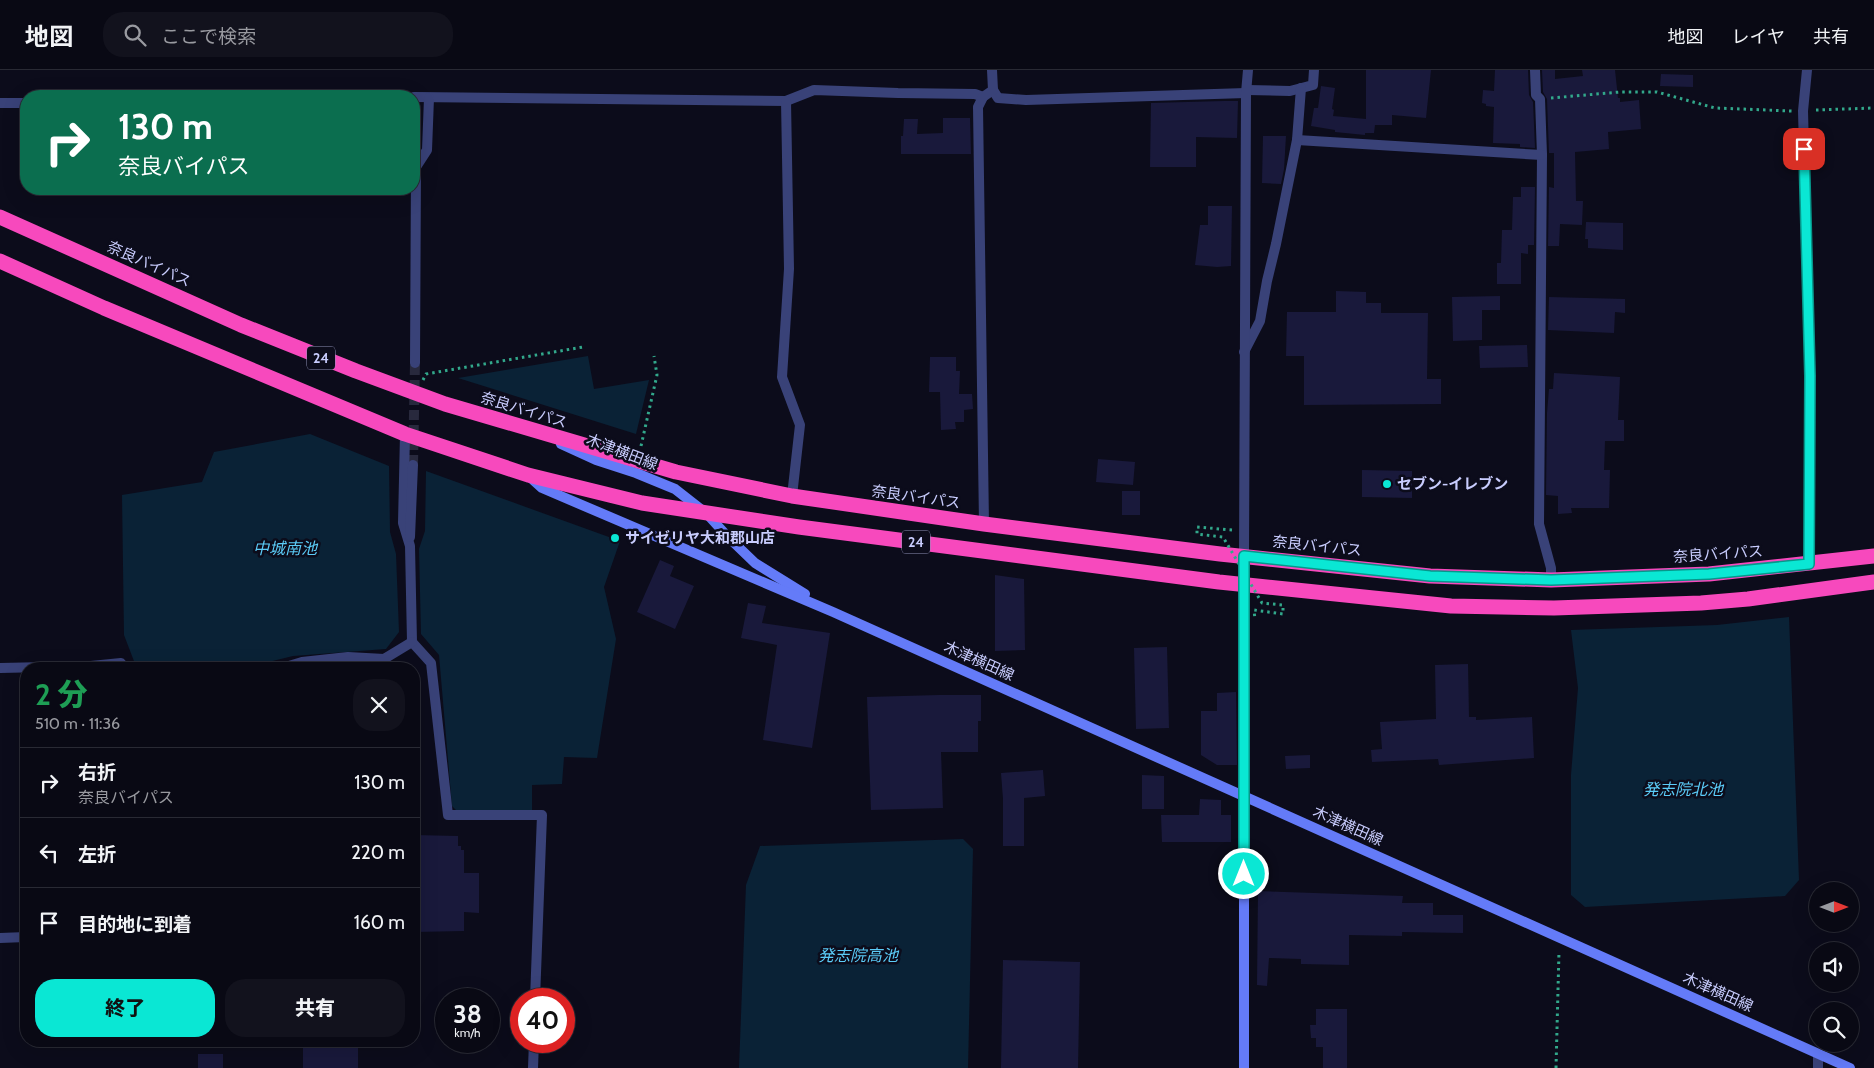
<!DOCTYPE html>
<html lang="ja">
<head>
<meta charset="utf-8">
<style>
  :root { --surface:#090914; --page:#12121d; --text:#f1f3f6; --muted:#999aa0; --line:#292a34; --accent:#0ae7d4 }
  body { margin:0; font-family:Cabin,"Noto Sans JP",sans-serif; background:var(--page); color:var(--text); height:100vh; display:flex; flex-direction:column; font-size:19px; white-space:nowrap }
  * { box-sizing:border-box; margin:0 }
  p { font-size:16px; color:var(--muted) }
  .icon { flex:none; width:28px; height:28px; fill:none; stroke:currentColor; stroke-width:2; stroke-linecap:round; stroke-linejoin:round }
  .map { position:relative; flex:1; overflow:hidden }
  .side { position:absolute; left:20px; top:592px; width:400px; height:385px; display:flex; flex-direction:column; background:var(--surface); border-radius:20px; box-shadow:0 5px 20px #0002,0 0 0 1px var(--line) }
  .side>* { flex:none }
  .top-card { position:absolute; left:20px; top:20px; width:400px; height:105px; border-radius:20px; box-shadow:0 5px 20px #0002,0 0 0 1px var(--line); background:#0b6e4f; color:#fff; overflow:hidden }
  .needle { width:32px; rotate:90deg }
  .buttons { position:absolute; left:1809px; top:812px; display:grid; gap:10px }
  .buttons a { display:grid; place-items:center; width:50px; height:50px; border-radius:50%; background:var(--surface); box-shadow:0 5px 20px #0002,0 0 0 1px var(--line); font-size:25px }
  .speed { position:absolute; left:435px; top:918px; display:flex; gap:10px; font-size:25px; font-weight:700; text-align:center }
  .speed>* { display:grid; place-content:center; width:65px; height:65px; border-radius:50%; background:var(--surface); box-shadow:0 5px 20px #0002,0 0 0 1px var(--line); line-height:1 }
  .speed small { font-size:12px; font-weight:400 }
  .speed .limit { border:8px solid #d22; background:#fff; color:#111 }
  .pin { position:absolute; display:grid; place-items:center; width:42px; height:42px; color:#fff; margin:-21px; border-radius:10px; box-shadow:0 2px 8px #0006 }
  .me { position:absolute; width:55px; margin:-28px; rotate:0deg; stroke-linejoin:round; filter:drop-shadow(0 0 4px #0008) }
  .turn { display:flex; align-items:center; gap:18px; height:105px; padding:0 15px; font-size:22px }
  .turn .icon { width:65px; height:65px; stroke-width:2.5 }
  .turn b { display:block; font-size:35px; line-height:42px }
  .round { display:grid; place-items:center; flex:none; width:52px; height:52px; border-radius:20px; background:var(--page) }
  .summary { display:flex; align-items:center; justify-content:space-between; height:85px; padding:0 15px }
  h1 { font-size:30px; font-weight:800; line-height:38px; color:#1e9e55 }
  .cta { display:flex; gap:10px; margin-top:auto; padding:10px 15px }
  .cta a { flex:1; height:58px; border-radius:20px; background:var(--accent); color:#111; font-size:20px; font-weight:800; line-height:58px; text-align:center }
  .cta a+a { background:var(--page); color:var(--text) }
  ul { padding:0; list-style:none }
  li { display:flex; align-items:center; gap:15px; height:70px; padding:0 15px; border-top:1px solid var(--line) }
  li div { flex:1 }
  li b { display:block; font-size:19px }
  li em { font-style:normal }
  header { display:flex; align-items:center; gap:30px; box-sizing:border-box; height:70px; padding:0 25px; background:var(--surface); border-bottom:1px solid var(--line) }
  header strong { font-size:24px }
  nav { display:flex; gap:28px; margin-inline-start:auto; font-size:18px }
  .search { width:350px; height:45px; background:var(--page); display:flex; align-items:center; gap:12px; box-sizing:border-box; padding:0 18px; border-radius:20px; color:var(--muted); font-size:19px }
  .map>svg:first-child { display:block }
  .water { fill:#0a2236 }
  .building { fill:#19193b }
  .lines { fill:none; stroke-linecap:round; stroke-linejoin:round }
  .street-tunnel { stroke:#28293d; stroke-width:10; stroke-dasharray:10 5; stroke-linecap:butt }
  .path { stroke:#32a88b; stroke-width:3; stroke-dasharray:2.5 4; stroke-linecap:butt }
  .street { stroke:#394278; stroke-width:10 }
  .secondary { stroke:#647bf8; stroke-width:10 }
  .highway { stroke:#f749bd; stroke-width:15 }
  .path-bridge { stroke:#32a88b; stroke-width:3; stroke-dasharray:2.5 4; stroke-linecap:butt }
  .route-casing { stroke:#06968a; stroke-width:12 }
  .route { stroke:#0ae7d4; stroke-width:9 }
  .poi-dot { fill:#0ae7d4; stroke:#0c0c1b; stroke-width:2 }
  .labels { text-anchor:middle; stroke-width:5; stroke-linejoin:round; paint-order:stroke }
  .shield { fill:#0c0c1b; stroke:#9092b9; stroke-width:1 }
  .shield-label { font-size:14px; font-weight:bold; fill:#c8ccfd }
  .street-label { font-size:15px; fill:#c8ccfd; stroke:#0c0c1b }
  .poi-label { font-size:15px; font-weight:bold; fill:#c8ccfd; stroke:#0c0c1b; text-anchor:start }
  .water-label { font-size:16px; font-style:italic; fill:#5bccf8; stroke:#0c0c1b }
</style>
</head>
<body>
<header>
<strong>地図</strong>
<div class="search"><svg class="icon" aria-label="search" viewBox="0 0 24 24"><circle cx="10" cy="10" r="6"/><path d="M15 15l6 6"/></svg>ここで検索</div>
<nav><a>地図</a><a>レイヤ</a><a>共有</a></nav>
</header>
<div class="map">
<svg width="1874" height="998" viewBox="0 0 1874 998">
  <rect width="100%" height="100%" fill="#0c0c1b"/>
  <g class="water">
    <polygon points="588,286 594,319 649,310 636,364 458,308"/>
    <polygon points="310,364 389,396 390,462 396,484 399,562 386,579 293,586 239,599 137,599 124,565 122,425 202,412 214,382"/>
    <polygon points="426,401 620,471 604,517 616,569 597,688 564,687 562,714 532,715 532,740 456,740 452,736 439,585 421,564 419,479 425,461"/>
    <polygon points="1789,547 1799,810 1785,826 1585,837 1571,825 1571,705 1578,618 1571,560 1717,555"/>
    <polygon points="963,769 973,779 968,998 739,998 746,815 760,776"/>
  </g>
  <g class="building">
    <polygon points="1366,0 1431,0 1426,48 1392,45 1392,55 1375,55 1374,63 1365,63 1365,65 1335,62 1335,60 1311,56 1314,38 1318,38 1321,16 1335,18 1332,39 1334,40 1333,46 1366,49"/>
    <polygon points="1495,0 1528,0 1529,25 1533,32 1535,78 1520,77 1520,74 1493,73 1494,37 1486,36 1486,34 1482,33 1483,20 1494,21"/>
    <polygon points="1542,0 1555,0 1555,9 1583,6 1582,0 1615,0 1618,28 1620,28 1620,32 1639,30 1641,59 1608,62 1609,79 1575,82 1576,131 1583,131 1582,155 1560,154 1559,176 1548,176 1549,117 1554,118 1554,83 1549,83 1547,29 1543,22"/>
    <polygon points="1661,4 1693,5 1693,17 1660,16"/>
    <polygon points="1224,31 1238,31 1237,68 1196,67 1196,97 1150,97 1151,33"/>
    <polygon points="943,48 970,48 971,84 901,84 901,66 903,66 904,49 918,49 917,64 943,63"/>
    <polygon points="1263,66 1286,66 1284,99 1281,114 1262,113"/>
    <polygon points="1521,117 1535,117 1534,175 1528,175 1528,184 1521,183 1521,214 1497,214 1497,193 1501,193 1502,160 1512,160 1513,127 1521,127"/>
    <polygon points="1208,136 1232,136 1231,196 1217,197 1195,195 1200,155 1208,155"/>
    <polygon points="1586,152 1623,153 1623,180 1588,178 1588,169 1585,169"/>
    <polygon points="1336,221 1366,222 1366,233 1381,233 1381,243 1428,243 1427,309 1441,309 1441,334 1304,335 1304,286 1286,286 1287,242 1336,242"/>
    <polygon points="1500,226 1500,240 1482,240 1482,270 1453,271 1452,227"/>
    <polygon points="1549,227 1625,229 1625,243 1615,242 1614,263 1548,260"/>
    <polygon points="1527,275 1528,297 1480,298 1479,276"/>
    <polygon points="930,287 956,287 956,301 960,301 959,324 972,324 973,339 964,340 964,352 955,352 956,359 941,360 940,322 929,322"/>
    <polygon points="1554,303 1620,307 1618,350 1624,350 1624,371 1605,371 1604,400 1610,400 1609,438 1571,438 1572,443 1558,444 1558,426 1546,425 1547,343 1549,319 1553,319"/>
    <polygon points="1098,389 1135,392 1133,415 1096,412"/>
    <polygon points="1362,400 1412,401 1412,428 1362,427"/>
    <rect x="1122" y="421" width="18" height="24"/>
    <polygon points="660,490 674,496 670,506 694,516 675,559 637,542"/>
    <polygon points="995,505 1024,509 1025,580 995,581"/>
    <polygon points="748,533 766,536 762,553 830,563 812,678 763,670 777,575 741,568"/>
    <polygon points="1167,577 1169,658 1136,659 1134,578"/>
    <polygon points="1468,594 1469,647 1476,647 1476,650 1532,647 1534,688 1439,695 1438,689 1372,692 1371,680 1382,679 1380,652 1436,649 1435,595"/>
    <polygon points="1236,622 1237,695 1217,695 1201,685 1201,641 1217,641 1217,623"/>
    <polygon points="939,625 981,625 981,651 978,651 978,682 941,682 943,738 871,740 867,627"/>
    <polygon points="1310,685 1310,698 1286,699 1285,686"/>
    <polygon points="1043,700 1045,726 1024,728 1024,776 1003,776 1003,729 1001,703"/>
    <polygon points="1142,705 1164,706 1164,739 1142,739"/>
    <polygon points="1200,729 1221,730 1221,745 1231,745 1231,772 1162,772 1161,745 1199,745"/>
    <polygon points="414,765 458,766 458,776 461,776 461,780 464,780 464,803 479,803 479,843 464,842 464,861 414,862"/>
    <polygon points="1258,821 1403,826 1402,833 1433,833 1433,845 1463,845 1463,863 1402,862 1402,866 1349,865 1349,895 1301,894 1301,889 1269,888 1267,916 1257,915"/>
    <polygon points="1003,890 1080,892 1078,998 1001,998"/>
    <polygon points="1316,939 1347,939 1347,998 1323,998 1323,977 1316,977 1316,968 1311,968 1310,955 1316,955"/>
    <rect x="303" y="971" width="55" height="27"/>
    <rect x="198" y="984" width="25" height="14"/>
  </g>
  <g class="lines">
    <polyline class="street-tunnel" points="413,395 415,293"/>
    <g class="path">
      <polyline points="1551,28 1620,22 1657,22 1715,38 1792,41"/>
      <polyline points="1816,40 1874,38"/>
      <polyline points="423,310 426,304 583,277"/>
      <polyline points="641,376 657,305 654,286"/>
      <polyline points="1556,998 1559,881"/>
    </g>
    <g class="street">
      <polyline points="1535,0 1536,25 1540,29 1542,85 1539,454 1551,498 1551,510"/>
      <polyline points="1807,0 1803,41 1810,306 1809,494"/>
      <polyline points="993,20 998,28 1026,30 1246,23"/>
      <polyline points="1247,20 1290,21 1313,15 1314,0"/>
      <polyline points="192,26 213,25 254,26"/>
      <polyline points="308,26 375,25 399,26"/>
      <polyline points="414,27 786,31 814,20 898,23 975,24 983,27"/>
      <polyline points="786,31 789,199 782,307 800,355 792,426"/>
      <polyline points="0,33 26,33"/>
      <polyline points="1297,70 1542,85"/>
      <polyline points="1244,282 1260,251 1267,211 1276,174 1297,70 1301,18"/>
      <polyline points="415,293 416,97 427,80 429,28"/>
      <polyline points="405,364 403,453 410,476 412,572 431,593 448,745 542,745 535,929"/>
      <polyline points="984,454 978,37 983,27 993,20 992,0"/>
      <polyline points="410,467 413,395"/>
      <polyline points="1244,486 1246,23 1248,0"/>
      <polyline points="0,598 91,596 121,593 124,599"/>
      <polyline points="279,599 302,592 348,587 384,589 412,572"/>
      <polyline points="0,868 26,867"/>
      <polyline points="533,998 534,971"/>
      <polyline points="1818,998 1818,984"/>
    </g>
    <g class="secondary">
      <polyline points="561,374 596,390 636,403 675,419 707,444 728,467 755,493 805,524"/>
      <polyline points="531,408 542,418 833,542 1850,998"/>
      <polyline points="1244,486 1244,998"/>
    </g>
    <g class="highway">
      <polyline points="0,147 241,255 356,301 445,334 676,402 792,426 984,454 1220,484 1430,506 1551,510 1709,504 1874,486"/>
      <polyline points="0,191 104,238 405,364 528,405 642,433 799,457 1219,512 1451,536 1554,538 1701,533 1748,529 1874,512"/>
    </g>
    <polyline class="path-bridge" points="1232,460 1197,457 1197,464 1223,467 1262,533 1283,535 1283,544 1254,540 1255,550"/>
  </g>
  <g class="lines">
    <defs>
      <polyline id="route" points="1244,804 1244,486 1430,506 1551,510 1709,504 1809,494 1810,306 1804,79"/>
    </defs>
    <use href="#route" class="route-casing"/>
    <use href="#route" class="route"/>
  </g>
  <g class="poi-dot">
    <circle cx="1387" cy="414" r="5"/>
    <circle cx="615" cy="468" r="5"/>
  </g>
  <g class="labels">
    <g class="shield">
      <rect x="307" y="276.5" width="28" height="23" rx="4"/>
      <rect x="902" y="460.5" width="28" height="23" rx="4"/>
    </g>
    <g class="shield-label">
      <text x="321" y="293">24</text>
      <text x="916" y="477">24</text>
    </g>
    <g class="street-label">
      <text transform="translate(149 194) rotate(24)" y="5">奈良バイパス</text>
      <text transform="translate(524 340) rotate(17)" y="5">奈良バイパス</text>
      <text transform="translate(622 382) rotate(21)" y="5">木津横田線</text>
      <text transform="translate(916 427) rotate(8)" y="5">奈良バイパス</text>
      <text transform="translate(1317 476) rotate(6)" y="5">奈良バイパス</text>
      <text transform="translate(1718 484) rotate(-4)" y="5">奈良バイパス</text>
      <text transform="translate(979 591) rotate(24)" y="5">木津横田線</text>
      <text transform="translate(1348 756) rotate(24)" y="5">木津横田線</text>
      <text transform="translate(1718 922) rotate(24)" y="5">木津横田線</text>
    </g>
    <g class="poi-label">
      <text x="1397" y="419">セブン-イレブン</text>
      <text x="625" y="473">サイゼリヤ大和郡山店</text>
    </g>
    <g class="water-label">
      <text x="285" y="484">中城南池</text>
      <text x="1683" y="725">発志院北池</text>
      <text x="858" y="891">発志院高池</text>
    </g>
  </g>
</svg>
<div class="buttons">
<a><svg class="needle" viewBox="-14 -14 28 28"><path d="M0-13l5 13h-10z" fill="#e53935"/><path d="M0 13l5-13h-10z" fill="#999aa0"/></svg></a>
<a><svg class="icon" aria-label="sound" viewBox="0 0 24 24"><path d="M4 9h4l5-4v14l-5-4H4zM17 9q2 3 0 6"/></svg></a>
<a><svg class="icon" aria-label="search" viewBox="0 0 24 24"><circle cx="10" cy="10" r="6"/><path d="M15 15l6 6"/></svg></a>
</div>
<div class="speed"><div>38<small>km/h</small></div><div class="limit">40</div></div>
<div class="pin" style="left:1804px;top:79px;background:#d93025"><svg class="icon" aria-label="arrive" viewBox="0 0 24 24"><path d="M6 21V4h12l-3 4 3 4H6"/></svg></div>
<svg class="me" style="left:1244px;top:804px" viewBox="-20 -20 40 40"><circle r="17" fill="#0ae7d4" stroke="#fff" stroke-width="3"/><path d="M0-11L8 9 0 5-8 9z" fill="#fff"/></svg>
<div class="top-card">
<div class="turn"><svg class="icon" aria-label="right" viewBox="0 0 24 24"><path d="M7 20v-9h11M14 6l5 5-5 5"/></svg><div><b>130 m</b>奈良バイパス</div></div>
</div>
<section class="side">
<div class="summary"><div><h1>2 分</h1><p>510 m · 11:36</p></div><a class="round"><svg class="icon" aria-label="close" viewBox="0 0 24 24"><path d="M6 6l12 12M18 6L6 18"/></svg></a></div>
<ul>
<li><svg class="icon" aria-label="right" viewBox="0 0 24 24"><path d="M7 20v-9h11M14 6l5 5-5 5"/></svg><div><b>右折</b><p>奈良バイパス</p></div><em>130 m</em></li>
<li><svg class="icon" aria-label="left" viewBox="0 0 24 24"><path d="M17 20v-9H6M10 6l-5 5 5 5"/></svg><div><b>左折</b></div><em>220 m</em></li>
<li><svg class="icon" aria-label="arrive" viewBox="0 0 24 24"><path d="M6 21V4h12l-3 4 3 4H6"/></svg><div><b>目的地に到着</b></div><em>160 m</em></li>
</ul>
<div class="cta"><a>終了</a><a>共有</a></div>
</section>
</div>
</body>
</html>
